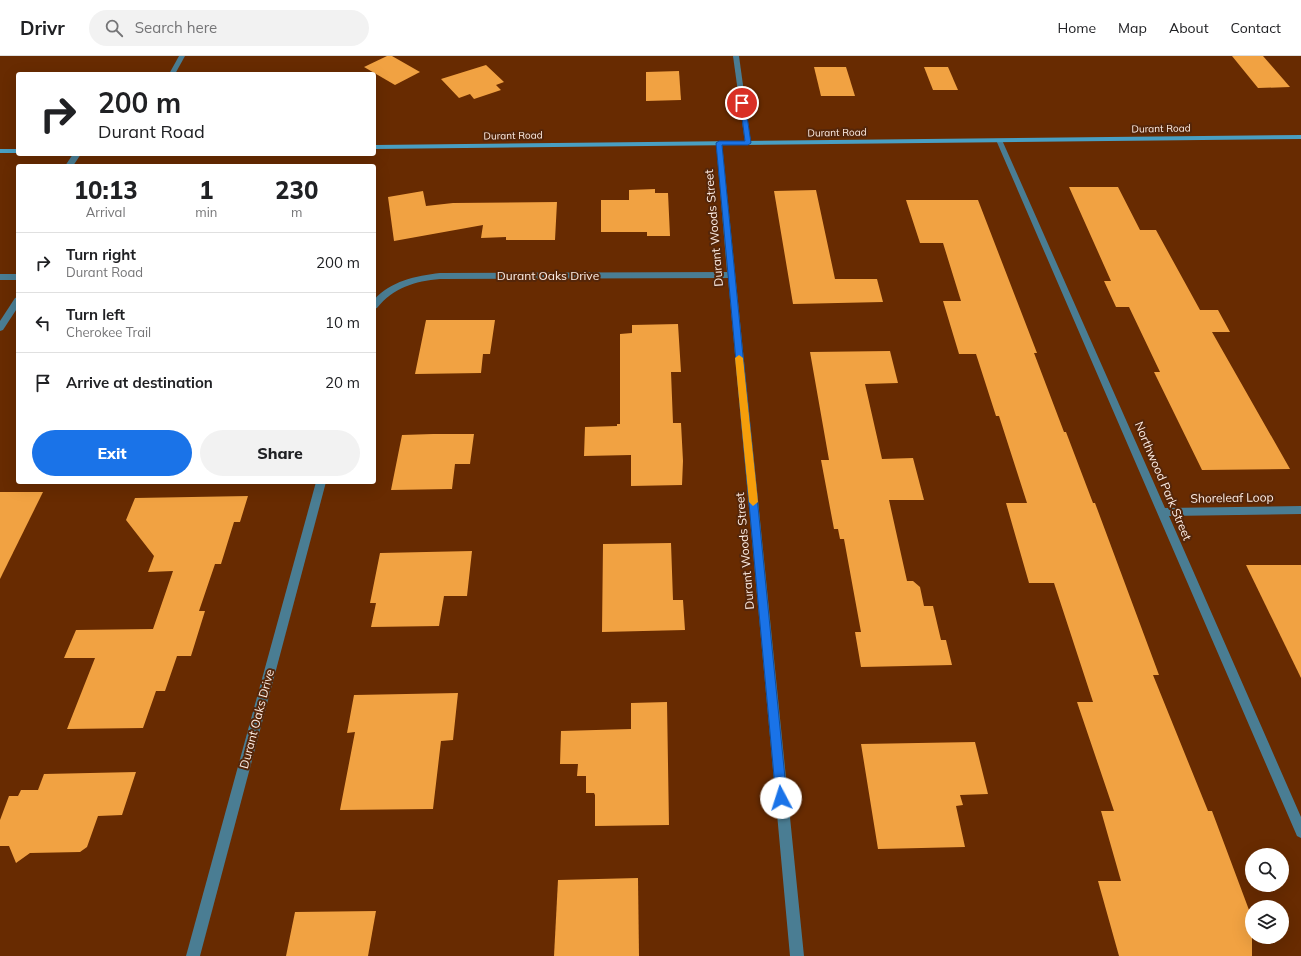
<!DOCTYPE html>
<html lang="en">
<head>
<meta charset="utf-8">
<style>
  :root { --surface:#fff; --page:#f2f2f2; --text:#202124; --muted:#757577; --line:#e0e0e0; --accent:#1a73e8 }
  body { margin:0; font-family:Mulish,sans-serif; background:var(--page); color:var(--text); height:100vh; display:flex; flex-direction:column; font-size:15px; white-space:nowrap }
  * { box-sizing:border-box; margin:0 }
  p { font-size:13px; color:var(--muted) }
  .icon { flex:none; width:22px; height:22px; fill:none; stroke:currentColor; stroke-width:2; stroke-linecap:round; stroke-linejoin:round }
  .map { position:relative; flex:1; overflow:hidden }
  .details { position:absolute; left:16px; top:108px; width:360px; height:320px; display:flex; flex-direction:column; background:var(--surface); border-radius:4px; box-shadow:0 4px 16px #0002 }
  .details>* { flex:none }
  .guide { position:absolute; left:16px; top:16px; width:360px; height:84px; border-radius:4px; box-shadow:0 4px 16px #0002; background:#fff; color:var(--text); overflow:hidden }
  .tools { position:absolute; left:1245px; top:792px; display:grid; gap:8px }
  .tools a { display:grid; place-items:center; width:44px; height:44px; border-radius:50%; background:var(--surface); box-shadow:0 4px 16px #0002; font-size:20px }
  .pin { position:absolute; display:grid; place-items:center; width:34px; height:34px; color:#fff; margin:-17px; border:2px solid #fff; border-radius:50%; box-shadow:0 1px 4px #0007 }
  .me { position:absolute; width:44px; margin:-22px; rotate:355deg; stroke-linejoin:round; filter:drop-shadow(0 0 3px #0008) }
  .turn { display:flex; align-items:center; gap:14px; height:84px; padding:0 16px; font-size:18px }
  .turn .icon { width:52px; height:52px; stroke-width:2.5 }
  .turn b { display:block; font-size:28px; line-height:34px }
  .eta { display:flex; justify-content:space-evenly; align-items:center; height:68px; text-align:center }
  .eta b { font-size:24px; font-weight:800; line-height:28px }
  .cta { display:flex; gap:8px; margin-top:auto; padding:8px 16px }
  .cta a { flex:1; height:46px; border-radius:24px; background:var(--accent); color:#fff; font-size:16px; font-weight:800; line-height:46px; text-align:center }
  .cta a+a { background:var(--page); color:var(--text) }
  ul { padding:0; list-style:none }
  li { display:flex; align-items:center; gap:12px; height:60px; padding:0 16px; border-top:1px solid var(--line) }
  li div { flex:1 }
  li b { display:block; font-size:15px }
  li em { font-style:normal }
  header { display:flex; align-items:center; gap:24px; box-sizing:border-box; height:56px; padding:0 20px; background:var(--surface); border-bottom:1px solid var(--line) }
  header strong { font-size:19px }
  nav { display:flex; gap:22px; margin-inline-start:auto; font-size:14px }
  .search { width:280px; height:36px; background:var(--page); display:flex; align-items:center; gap:10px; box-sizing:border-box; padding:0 14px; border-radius:22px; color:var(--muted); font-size:15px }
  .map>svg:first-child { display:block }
  .building { fill:#f1a242 }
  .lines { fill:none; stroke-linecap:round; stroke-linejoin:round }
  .street { fill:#4a7d93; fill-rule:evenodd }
  .secondary { fill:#499fc2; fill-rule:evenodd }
  .route { fill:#1a73e8; stroke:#114b97 }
  .slow { fill:#f59e0b }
  .labels { text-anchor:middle; stroke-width:4; stroke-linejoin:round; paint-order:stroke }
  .far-street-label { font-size:10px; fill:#fdede5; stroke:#552609 }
  .street-label { font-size:12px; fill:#fdede5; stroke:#552609 }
</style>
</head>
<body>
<header>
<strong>Drivr</strong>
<div class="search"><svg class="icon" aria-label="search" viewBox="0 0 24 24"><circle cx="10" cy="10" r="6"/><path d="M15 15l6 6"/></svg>Search here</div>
<nav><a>Home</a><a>Map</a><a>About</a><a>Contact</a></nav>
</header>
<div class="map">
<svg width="1301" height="900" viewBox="0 0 1301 900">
  <rect width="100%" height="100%" fill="#682b01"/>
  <g class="building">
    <polygon points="387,0 392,0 420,16 395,29 364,11"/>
    <polygon points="1232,0 1263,0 1290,31 1258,32"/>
    <polygon points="486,9 504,26 496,29 501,34 474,43 470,38 459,42 441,23"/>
    <polygon points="814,11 846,11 855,40 821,40"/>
    <polygon points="924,11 948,11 958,34 933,34"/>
    <polygon points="679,15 681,44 646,45 646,16"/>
    <polygon points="1069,131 1118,131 1140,174 1156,174 1200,254 1218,254 1230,276 1212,276 1290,413 1202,414 1154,316 1160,316 1129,251 1116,251 1104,225 1111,225"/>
    <polygon points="655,133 655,137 668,137 670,180 647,180 647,176 601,176 601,144 629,144 629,134"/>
    <polygon points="816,134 835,223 877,223 883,246 793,248 774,135"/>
    <polygon points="423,135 426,150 453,147 557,146 555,184 506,184 506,181 481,182 483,169 394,185 388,141"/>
    <polygon points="906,144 978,144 1037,297 1034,297 1064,376 1066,376 1093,447 1095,447 1159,619 1153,619 1208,755 1212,755 1252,862 1252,900 1119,900 1098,825 1121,825 1101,755 1114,755 1077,646 1093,646 1054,527 1029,527 1006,447 1027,447 999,360 996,360 976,298 959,298 943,245 961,245 943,187 920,187"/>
    <polygon points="426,264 495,264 490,298 483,298 481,317 415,318"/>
    <polygon points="678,268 681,316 671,316 673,367 681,367 683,405 682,429 631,430 631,399 584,400 585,371 617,370 617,368 620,368 620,278 632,277 632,269"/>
    <polygon points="890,295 898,327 865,328 882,403 913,402 924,444 889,444 907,525 913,525 920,531 924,550 933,550 941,584 946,584 952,609 861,611 855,576 861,576 844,483 840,483 838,473 834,473 821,404 829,404 810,296"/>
    <polygon points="433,378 474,378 470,408 455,408 452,433 391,434 402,379"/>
    <polygon points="0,436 43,436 0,523"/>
    <polygon points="248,440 240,466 234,466 221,508 215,508 199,555 205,555 191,600 177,600 165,635 156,635 143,672 67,673 95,602 64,602 76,574 153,573 173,515 148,516 154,500 126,464 135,442"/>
    <polygon points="671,487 673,544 683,544 685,574 602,576 603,488"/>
    <polygon points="472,495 467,540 444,540 439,570 371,571 376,547 370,547 380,497"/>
    <polygon points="1246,509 1301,509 1301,622"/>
    <polygon points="458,637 453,684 441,685 433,753 340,754 355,676 347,677 354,639"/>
    <polygon points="667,646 669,769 595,770 595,739 594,737 586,737 586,720 577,720 578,708 560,708 561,675 631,673 631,647"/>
    <polygon points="975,686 988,738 960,739 963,749 956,750 965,791 878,793 861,688"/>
    <polygon points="136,716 122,759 98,760 87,791 80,796 30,797 16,807 9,790 0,790 0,764 9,740 18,740 21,734 38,734 44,718"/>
    <polygon points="638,822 639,900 554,900 558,824"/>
    <polygon points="376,855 368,900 286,900 295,856"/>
  </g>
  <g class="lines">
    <g class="street">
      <polygon points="179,0 185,0 175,18 169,18"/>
      <polygon points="733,0 739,0 751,87 748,89 745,87"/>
      <polygon points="997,83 1002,84 1165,452 1301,450 1301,458 1169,460 1301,761 1301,782 1297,780 996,84"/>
      <path d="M719,85l3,2 82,813h-14l-62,-678 -288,1c-25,2 -47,9 -63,29l-3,1v-9c16,-19 42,-24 66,-27l287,-1 -11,-129z"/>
      <polygon points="73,98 81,98 73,110 65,110"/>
      <rect x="0" y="218" width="18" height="6"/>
      <polygon points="18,241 18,251 3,274 0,275 0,265 15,242"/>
      <polygon points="316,426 326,426 200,900 186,900"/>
    </g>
    <g class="secondary">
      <polygon points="1301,79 1301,83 374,93 374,89"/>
      <rect x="0" y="93" width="18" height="4"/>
    </g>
  </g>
  <polygon class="route" points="740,46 745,47 751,87 748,89 722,89 787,742 785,746 781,747 777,746 776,742 716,87 719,85 745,85"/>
  <polygon class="slow" points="739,299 743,302 758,446 753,450 749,446 735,302"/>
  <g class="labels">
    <g class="far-street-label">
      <text transform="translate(1161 72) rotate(-1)" y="4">Durant Road</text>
      <text transform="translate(837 76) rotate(-1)" y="4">Durant Road</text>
      <text transform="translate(513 79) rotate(-1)" y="4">Durant Road</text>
    </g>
    <g class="street-label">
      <text transform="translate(714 172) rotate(-95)" y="4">Durant Woods Street</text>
      <text x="548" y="224">Durant Oaks Drive</text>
      <text transform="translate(1163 425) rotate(67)" y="4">Northwood Park Street</text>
      <text transform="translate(1232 442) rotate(-1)" y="4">Shoreleaf Loop</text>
      <text transform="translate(745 495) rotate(-95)" y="4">Durant Woods Street</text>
      <text transform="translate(257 663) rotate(-75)" y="4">Durant Oaks Drive</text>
    </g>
  </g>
</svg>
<div class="tools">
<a><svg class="icon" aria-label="search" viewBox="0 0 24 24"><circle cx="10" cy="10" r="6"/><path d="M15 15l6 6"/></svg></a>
<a><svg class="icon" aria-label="layers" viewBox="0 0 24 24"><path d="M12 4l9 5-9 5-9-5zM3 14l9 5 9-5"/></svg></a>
</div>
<div class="pin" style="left:742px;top:47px;background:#d93025"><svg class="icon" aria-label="arrive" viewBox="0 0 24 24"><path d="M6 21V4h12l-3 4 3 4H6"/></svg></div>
<svg class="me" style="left:781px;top:742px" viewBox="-20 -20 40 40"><circle r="19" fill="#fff"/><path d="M0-13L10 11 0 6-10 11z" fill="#1a73e8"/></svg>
<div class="guide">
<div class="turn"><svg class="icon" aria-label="right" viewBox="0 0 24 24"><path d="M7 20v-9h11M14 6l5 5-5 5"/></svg><div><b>200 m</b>Durant Road</div></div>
</div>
<section class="details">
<div class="eta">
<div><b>10:13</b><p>Arrival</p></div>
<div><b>1</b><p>min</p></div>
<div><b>230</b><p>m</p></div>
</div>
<ul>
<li><svg class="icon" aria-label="right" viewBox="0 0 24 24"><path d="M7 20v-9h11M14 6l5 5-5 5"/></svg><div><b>Turn right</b><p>Durant Road</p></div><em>200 m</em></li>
<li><svg class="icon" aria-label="left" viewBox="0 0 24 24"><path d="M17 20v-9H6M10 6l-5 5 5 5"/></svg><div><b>Turn left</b><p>Cherokee Trail</p></div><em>10 m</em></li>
<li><svg class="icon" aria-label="arrive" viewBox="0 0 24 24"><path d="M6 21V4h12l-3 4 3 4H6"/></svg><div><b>Arrive at destination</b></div><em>20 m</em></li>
</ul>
<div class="cta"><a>Exit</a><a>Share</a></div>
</section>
</div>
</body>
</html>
